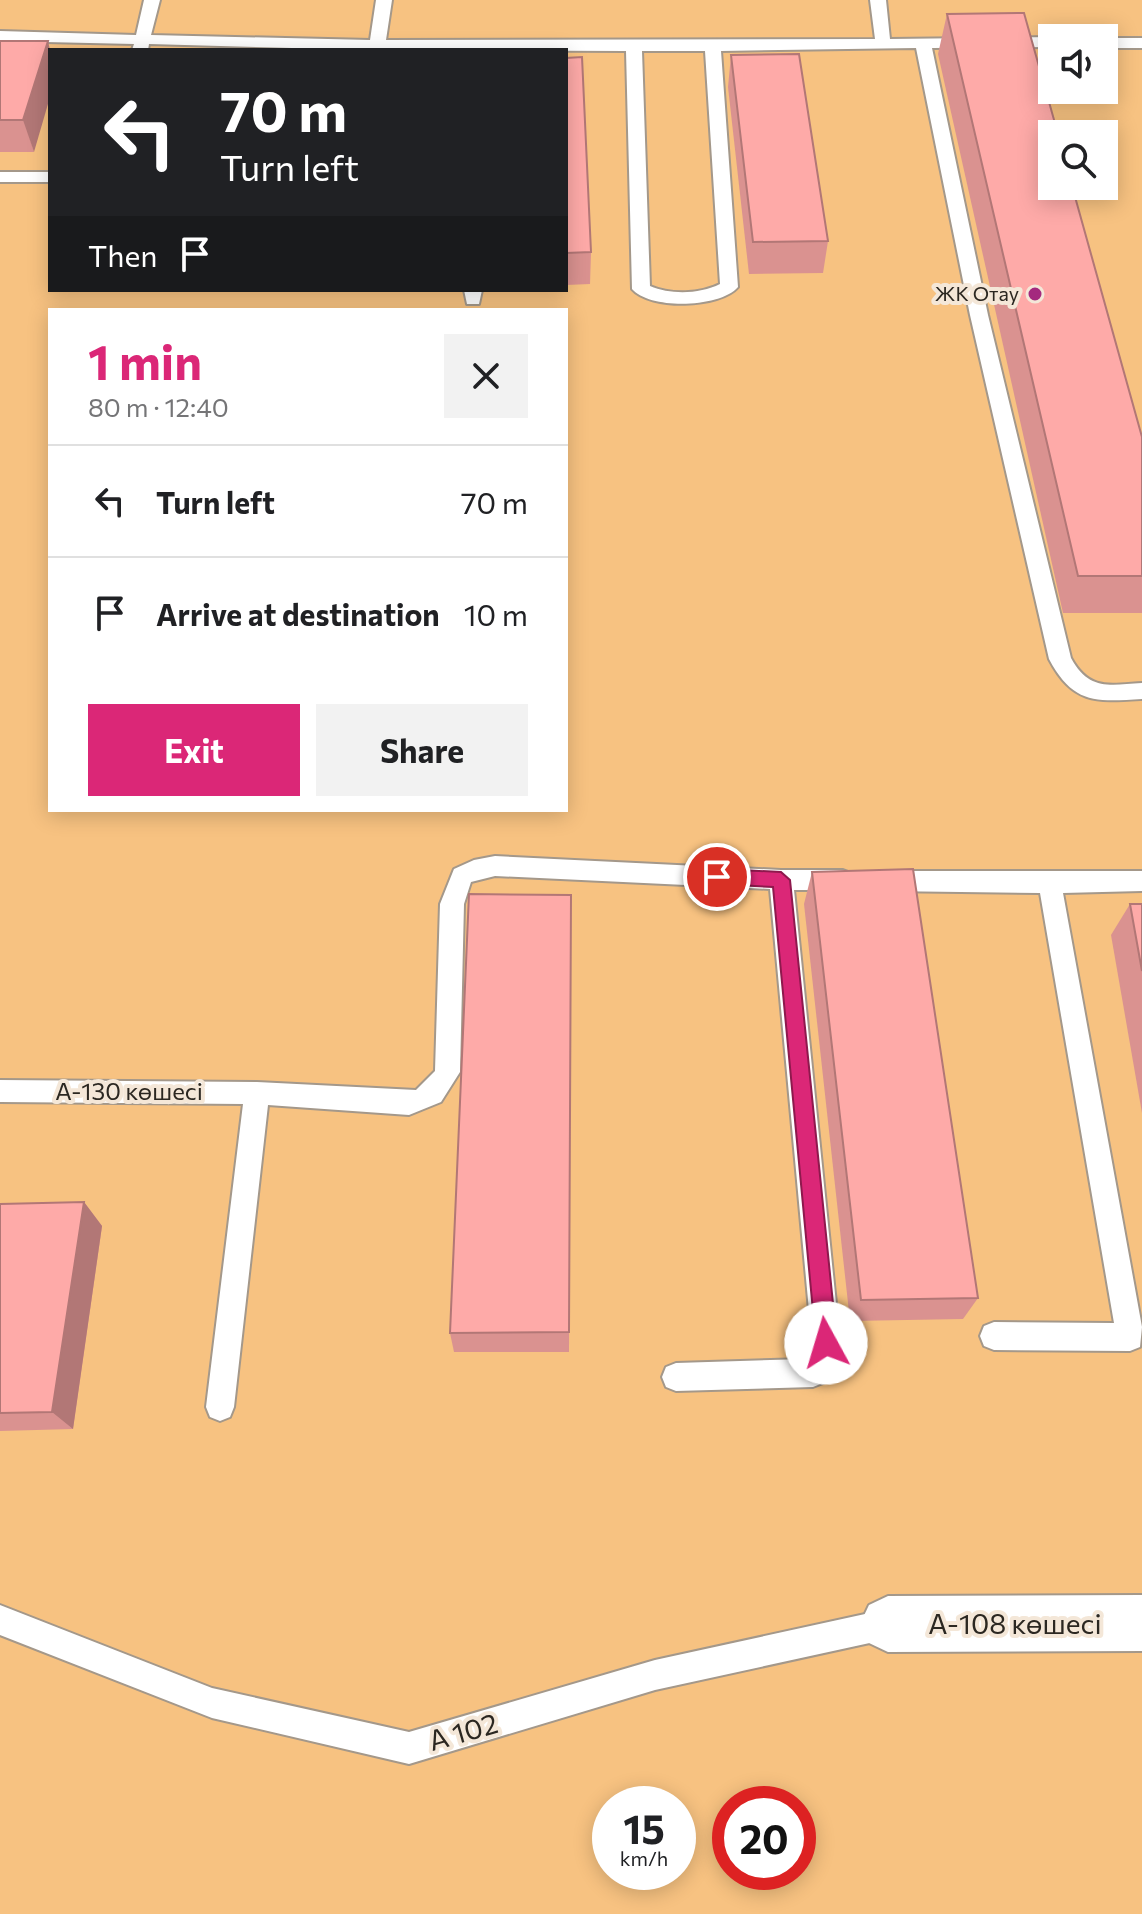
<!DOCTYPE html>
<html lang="en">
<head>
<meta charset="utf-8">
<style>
  :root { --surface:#fff; --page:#f2f2f2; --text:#202124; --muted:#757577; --line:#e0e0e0; --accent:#db2777 }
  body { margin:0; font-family:Commissioner,sans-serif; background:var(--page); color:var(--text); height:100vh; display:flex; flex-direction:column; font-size:30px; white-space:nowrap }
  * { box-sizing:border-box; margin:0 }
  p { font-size:26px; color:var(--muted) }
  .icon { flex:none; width:44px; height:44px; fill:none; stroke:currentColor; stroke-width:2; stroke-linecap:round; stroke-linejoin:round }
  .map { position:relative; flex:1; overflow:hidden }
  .panel { position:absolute; left:48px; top:308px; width:520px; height:504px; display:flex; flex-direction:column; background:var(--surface); border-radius:0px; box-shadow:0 4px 20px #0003 }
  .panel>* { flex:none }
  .top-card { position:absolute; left:48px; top:48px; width:520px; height:244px; border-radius:0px; box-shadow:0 4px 20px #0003; background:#202124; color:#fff; overflow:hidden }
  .controls { position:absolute; left:1038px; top:24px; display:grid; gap:16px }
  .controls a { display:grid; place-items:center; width:80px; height:80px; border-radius:0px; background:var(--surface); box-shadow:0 4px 20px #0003; font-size:40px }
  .speed { position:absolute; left:592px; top:1786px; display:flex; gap:16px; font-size:40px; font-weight:700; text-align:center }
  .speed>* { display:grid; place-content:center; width:104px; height:104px; border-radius:50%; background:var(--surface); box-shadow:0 4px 20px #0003; line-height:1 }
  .speed small { font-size:20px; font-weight:400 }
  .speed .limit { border:12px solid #d22; background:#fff; color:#111 }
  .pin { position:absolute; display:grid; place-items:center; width:68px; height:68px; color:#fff; margin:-34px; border:4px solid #fff; border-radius:50%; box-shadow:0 2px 8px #0007 }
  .me { position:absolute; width:88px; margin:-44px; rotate:354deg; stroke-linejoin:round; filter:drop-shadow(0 0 6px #0008) }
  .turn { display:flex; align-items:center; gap:28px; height:168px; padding:0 40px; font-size:36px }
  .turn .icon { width:104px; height:104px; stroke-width:2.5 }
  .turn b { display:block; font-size:56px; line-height:68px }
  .then { display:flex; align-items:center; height:76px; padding:0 40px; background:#0003; gap:16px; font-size:30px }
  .round { display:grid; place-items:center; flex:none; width:84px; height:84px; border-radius:0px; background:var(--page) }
  .overview { display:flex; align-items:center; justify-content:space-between; height:136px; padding:0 40px }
  h1 { font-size:48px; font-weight:700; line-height:60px; color:var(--accent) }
  .action { display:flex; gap:16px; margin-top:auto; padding:16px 40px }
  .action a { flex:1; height:92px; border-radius:0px; background:var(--accent); color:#fff; font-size:32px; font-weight:700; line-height:92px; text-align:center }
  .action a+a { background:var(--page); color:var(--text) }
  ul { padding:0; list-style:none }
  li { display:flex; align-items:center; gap:24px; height:112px; padding:0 40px; border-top:2px solid var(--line) }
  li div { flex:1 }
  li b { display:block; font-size:30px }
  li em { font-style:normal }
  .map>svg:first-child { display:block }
  .green { fill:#f7c281; fill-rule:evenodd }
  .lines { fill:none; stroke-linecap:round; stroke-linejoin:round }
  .service-casing { stroke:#a4988a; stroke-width:4 }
  .minor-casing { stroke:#a4988a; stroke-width:4 }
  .service { fill:#fff; fill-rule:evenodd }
  .minor { fill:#fff; fill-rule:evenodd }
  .wall { fill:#da9290 }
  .shaded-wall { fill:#b27776 }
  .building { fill:#feaaa8; stroke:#b27776; stroke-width:2 }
  .route { fill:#db2777; stroke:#8e194d; stroke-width:2 }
  .poi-dot { fill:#a4297e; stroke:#f4e7d8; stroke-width:3 }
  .labels { text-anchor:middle; stroke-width:8; stroke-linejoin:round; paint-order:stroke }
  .far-poi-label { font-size:20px; fill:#2b2721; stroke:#f4e7d8; text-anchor:end }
  .street-label { font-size:24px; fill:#2b2721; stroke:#f4e7d8 }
  .near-street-label { font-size:28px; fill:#2b2721; stroke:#f4e7d8 }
</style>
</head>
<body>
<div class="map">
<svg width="1142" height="1914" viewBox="0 0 1142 1914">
  <rect width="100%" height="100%" fill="#f4e7d8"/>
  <path class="green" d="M0,0h1142v1914h-1142zM1052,38h52v52h-52zM50,50h516v240h-516zM1052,134h52v52h-52zM50,310h516v500h-516zM610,1804h68v68h-68zM730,1804h68v68h-68z"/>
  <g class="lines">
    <defs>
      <g id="service">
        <path d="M144,0h16l-9,35 219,5 6,-40h16l-6,40 489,-1 -5,-39h16l4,39 162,-2 3,1h-3v9l-120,1 56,267 83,343c18,33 38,27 71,25v16c-47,3 -69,5 -93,-40l-79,-344 -54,-267 -195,3 17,236c-18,21 -88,23 -106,2l-6,-238 -258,-1 -219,-6 -1,6h-16l2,-6 -134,-3v-10l136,4zM642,51h63l15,233c-20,10 -49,11 -70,2z"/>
        <rect x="1104" y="38" width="38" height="10"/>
        <rect x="0" y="172" width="50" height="10"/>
        <polygon points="464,290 482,290 479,304 467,304"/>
        <polygon points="495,856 781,870 843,870 851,873 855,880 851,887 843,890 794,890 840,1343 823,1383 813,1387 676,1391 666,1387 662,1377 666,1367 676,1363 805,1359 812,1343 770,889 495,876 471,882 464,904 460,1072 441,1102 409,1115 268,1105 234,1407 230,1417 220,1421 210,1417 206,1407 243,1104 0,1102 0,1080 257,1082 416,1090 435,1071 440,904 454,869 474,860"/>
        <polygon points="884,871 1142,871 1142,891 1063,893 1142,1327 1140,1347 1130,1351 994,1350 984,1346 980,1336 984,1326 994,1322 1114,1323 1040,893 884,891 876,888 872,881 876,874"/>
        <polygon points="0,1605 212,1688 409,1732 655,1660 888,1609 899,1613 903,1624 899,1635 888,1639 655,1690 409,1764 212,1718 0,1635"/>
      </g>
      <polygon id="minor" points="1142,1595 1142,1651 888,1652 869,1643 860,1624 869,1605 888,1596"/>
    </defs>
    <use href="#service" class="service-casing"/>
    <use href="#minor" class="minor-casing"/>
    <use href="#service" class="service"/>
    <use href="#minor" class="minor"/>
  </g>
  <g class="wall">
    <polygon points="947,14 1142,437 1142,613 1063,613 938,54"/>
    <polygon points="0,41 34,152 0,152"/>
    <polygon points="731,55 828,241 823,273 749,274 728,87"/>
    <polygon points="566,58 591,252 590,284 566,285"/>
    <polygon points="812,872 978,1298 963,1319 850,1321 804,904"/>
    <polygon points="571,895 569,1352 454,1352 450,1333"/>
    <polygon points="1130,904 1142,904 1142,1113 1111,935"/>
    <polygon points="84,1202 102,1226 73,1429 0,1431 0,1204"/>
  </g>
  <g class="shaded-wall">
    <polygon points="48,41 50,50 50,97 34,152 23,120"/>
    <polygon points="84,1202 102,1226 73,1429 52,1412"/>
  </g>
  <g class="building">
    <polygon points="1024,13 1058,134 1052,134 1052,186 1072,186 1142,437 1142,576 1078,576 947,14"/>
    <polygon points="0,41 48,41 23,120 0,120"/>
    <polygon points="799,54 828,241 753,242 731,55"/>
    <polygon points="582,57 591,252 566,253 566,58"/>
    <polygon points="913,869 978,1298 861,1300 812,872"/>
    <polygon points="469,894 571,895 569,1332 450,1333"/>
    <polygon points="1130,904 1142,904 1142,971"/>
    <polygon points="84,1202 52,1412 0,1413 0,1204"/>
  </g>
  <polygon class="route" points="717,869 781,872 790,880 837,1343 834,1350 826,1353 819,1350 816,1343 773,887 717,884 708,877"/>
  <circle class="poi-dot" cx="1035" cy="294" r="8"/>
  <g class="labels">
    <g class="far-poi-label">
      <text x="1019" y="301">ЖК Отау</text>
    </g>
    <g class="street-label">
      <text x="129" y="1100">А-130 көшесі</text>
    </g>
    <g class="near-street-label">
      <text x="1015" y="1634">А-108 көшесі</text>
      <text transform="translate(463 1732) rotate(-16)" y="10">А 102</text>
    </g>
  </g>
</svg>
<div class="controls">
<a><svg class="icon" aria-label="sound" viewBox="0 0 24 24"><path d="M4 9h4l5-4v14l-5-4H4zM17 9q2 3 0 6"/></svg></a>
<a><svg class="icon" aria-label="search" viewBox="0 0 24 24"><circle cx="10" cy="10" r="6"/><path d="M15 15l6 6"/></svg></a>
</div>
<div class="speed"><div>15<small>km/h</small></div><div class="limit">20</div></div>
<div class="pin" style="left:717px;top:877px;background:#d93025"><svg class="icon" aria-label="arrive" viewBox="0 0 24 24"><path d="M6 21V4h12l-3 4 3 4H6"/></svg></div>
<svg class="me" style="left:826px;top:1343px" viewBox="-20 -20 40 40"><circle r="19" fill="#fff"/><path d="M0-13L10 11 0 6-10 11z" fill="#db2777"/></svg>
<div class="top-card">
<div class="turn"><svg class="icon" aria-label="left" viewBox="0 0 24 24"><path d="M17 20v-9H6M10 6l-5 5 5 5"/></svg><div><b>70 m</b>Turn left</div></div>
<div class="then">Then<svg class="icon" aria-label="arrive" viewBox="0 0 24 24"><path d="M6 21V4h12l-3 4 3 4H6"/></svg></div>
</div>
<section class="panel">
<div class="overview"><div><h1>1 min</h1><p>80 m · 12:40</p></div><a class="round"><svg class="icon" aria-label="close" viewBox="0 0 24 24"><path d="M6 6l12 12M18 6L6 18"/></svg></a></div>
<ul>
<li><svg class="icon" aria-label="left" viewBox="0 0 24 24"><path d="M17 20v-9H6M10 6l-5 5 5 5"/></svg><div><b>Turn left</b></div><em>70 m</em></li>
<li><svg class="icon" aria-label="arrive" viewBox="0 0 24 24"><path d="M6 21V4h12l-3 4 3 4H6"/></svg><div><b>Arrive at destination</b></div><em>10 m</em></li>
</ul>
<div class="action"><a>Exit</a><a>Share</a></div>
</section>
</div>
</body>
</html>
